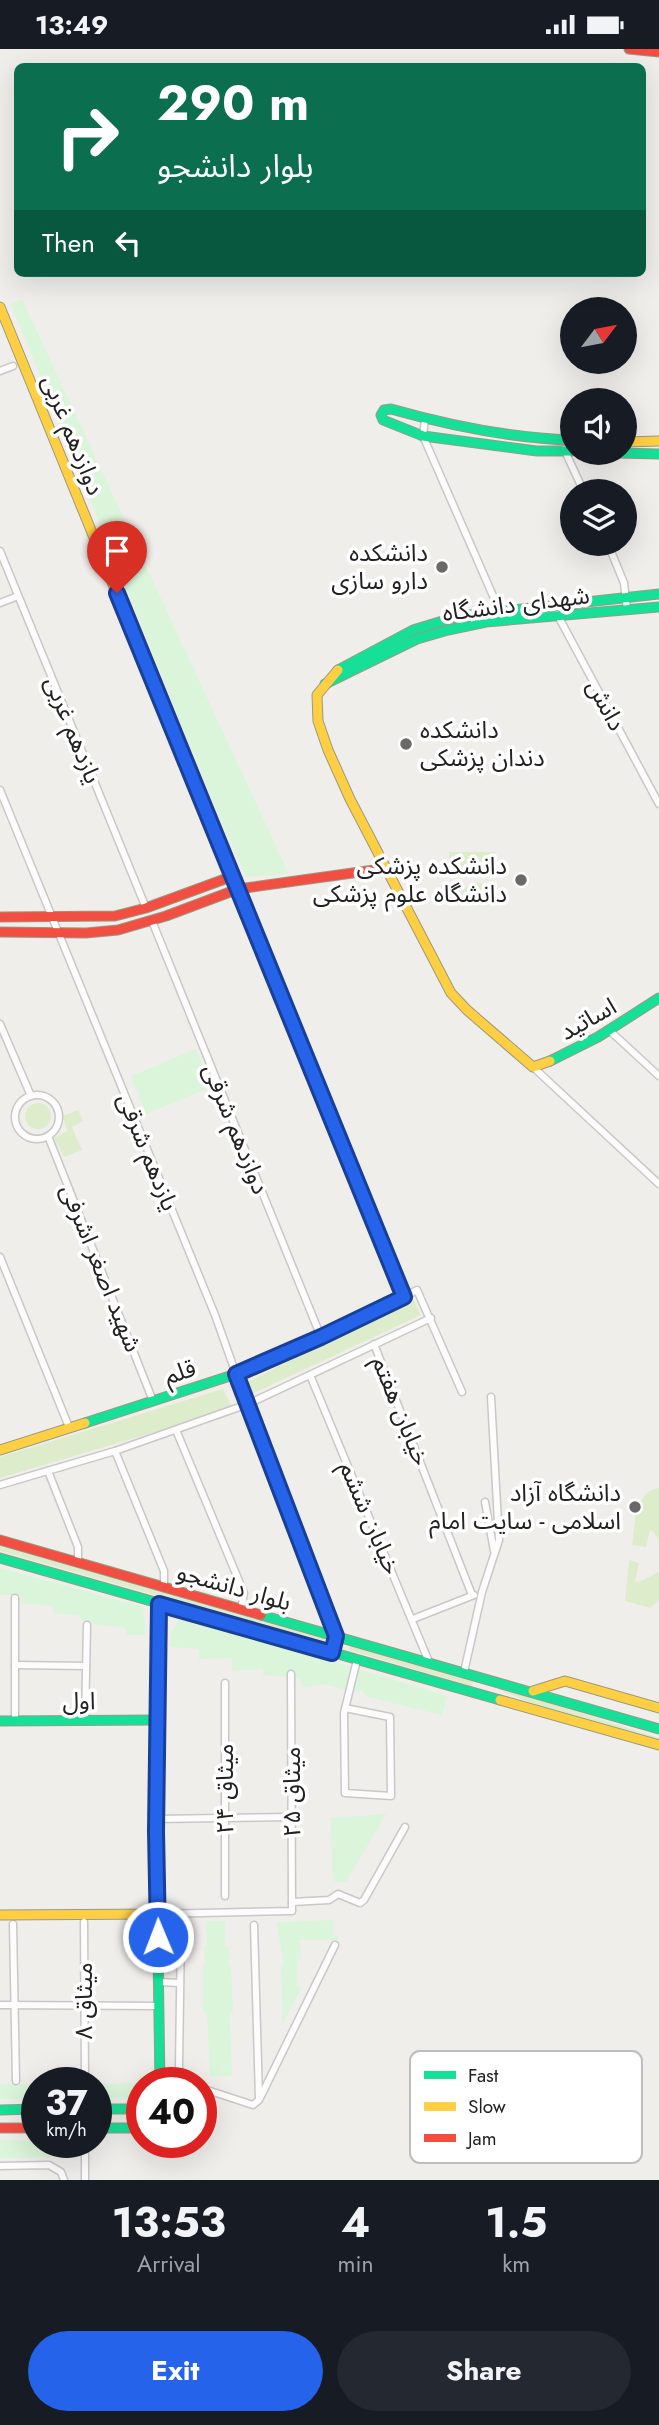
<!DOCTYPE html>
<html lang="en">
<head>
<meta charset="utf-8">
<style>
  :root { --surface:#171b24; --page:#242831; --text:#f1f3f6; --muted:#9ea1a6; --accent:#2563eb }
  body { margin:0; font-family:Jost,"Noto Sans Arabic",sans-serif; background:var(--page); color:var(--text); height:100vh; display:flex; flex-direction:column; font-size:26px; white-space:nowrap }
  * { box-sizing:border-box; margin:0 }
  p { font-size:23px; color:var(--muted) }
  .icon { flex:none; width:38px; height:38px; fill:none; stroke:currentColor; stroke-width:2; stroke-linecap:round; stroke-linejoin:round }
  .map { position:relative; height:2131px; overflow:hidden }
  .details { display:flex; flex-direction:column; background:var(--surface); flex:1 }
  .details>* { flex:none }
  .hud { position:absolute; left:14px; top:14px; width:632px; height:214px; border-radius:10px; box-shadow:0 7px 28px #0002; background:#0b6e4f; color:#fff; overflow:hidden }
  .needle { width:46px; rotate:58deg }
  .fabs { position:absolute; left:560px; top:248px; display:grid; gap:14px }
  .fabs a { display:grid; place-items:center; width:77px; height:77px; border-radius:50%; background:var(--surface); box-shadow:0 7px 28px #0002; font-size:35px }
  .speed { position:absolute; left:21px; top:2018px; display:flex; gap:14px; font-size:35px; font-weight:700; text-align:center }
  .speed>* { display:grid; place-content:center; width:91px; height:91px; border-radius:50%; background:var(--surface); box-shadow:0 7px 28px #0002; line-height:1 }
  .speed small { font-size:18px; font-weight:400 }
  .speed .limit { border:10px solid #d22; background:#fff; color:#111 }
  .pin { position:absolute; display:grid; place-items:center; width:60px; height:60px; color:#fff; margin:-72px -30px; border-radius:50% 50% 50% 0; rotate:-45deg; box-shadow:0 0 7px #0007 }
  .pin .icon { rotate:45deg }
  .me { position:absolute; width:77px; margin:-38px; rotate:359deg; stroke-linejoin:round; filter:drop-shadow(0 0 5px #0008) }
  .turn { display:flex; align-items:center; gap:24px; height:147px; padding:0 28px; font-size:32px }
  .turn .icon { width:91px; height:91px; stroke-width:2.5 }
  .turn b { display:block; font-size:49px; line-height:60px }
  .then { display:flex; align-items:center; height:66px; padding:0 28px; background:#0003; gap:14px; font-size:26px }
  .eta { display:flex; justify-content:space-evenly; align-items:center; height:119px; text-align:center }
  .eta b { font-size:42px; font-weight:700; line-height:49px }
  .button { display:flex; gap:14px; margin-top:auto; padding:14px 28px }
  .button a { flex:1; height:80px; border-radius:42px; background:var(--accent); color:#fff; font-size:28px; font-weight:700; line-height:80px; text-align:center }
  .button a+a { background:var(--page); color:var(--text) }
  .status { display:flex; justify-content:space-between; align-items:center; height:49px; padding:0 35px; background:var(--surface); direction:ltr }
  .status svg { height:19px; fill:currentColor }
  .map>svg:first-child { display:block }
  .grass { fill:#ddeccb }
  .park { fill:#daf5da }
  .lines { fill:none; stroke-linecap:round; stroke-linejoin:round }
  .street-casing { stroke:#c9c8c7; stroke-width:9 }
  .fast-casing { stroke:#999a82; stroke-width:11 }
  .slow-casing { stroke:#999a82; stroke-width:11 }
  .jam-casing { stroke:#999a82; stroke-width:11 }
  .street { stroke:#fdfcfc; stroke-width:6 }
  .fast { stroke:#16e098; stroke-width:9 }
  .slow { stroke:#ffcf43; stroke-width:9 }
  .jam { stroke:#f24e42; stroke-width:9 }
  .route-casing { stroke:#184099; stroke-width:18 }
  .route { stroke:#2563eb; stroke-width:12 }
  .poi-dot { fill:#6a6968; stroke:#fff; stroke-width:2.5 }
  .labels { text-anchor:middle; stroke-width:7; stroke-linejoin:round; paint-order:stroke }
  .street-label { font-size:24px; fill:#222; stroke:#fff }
  .poi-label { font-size:24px; fill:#222; stroke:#fff; text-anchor:end }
  .key { fill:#fff; stroke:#bdbdbd; stroke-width:2 }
  .key-label { font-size:19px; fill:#222 }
</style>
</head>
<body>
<div class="status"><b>13:49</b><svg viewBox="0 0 49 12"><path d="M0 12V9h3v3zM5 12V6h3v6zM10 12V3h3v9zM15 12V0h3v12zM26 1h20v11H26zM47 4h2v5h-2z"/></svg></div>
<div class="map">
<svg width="659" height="2131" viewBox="0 0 659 2131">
  <rect width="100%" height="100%" fill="#f0eeeb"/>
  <g class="grass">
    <polygon points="449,803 495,803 496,822 475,823 462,817 449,816"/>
    <polygon points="475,833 483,835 485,840 492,840 492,857 451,855 451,839 463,840"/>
    <circle cx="38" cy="1067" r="13"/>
    <polygon points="78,1061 83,1072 72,1078 82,1101 64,1108 54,1089 67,1082 63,1067"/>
    <polygon points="413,1250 421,1266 252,1345 249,1342 248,1333"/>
    <polygon points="223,1340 231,1356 182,1375 0,1429 0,1408"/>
    <path d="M659,1439v53l-6,-10 -3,-1 -4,17 -14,-2c3,-20 2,-53 27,-57z"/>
    <polygon points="0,1497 325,1590 324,1594 0,1502"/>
    <polygon points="629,1511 639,1514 635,1532 639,1533 659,1523 659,1551 650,1559 625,1552"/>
    <polygon points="350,1597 473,1632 472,1637 349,1601"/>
    <polygon points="500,1638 659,1689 659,1692 539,1657 499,1641"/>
  </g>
  <g class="park">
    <polygon points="22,250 289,825 246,828 207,739 11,255"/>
    <polygon points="196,1000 211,1038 146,1065 131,1027"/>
    <path d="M0,1519l143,39 3,28h-19l-3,-8c-15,-2 -36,0 -47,-12l-22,-1 -2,-8 -32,-3v-8h-21z"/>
    <polygon points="181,1568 448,1647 442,1666 368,1648 362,1642 347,1642 325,1635 303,1639 300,1629 263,1626 263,1620 233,1622 231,1609 199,1610 199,1600 170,1598 171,1583"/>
    <polygon points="386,1765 346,1833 333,1832 330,1769"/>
    <polygon points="333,1871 333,1886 339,1887 338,1891 300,1891 301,1911 297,1911 297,1937 301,1939 282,1976 281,1916 283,1915 277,1873"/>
    <polygon points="206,1872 225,1872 225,1898 229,1898 229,1917 231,1917 233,1962 230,1963 232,2027 210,2027 207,1964 203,1963 203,1915 205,1915 204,1898 207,1897"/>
    <polygon points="142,2034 142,2049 96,2049 96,2035"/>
    <rect x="0" y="2035" width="37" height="15"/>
    <polygon points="0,2091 78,2093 78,2108 0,2109"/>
  </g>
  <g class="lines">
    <defs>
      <g id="street">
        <polyline points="0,322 13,317"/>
        <polyline points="425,370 423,387 504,572"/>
        <polyline points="564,400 584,443"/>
        <polyline points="608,495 624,534 627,561"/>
        <polyline points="0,502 146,859"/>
        <polyline points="0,554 18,547"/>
        <polyline points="557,565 659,755"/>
        <polyline points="0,741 215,1266 236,1325"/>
        <polyline points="152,872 321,1288"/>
        <polyline points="0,975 31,1047"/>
        <polyline points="609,981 659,1027"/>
        <polyline points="533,1018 659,1135"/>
        <circle cx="37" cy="1068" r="22"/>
        <polyline points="48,1087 153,1352"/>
        <polyline points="0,1208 69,1378"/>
        <polyline points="404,1248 417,1241 462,1343"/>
        <polyline points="374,1295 472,1546"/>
        <polyline points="310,1326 429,1613"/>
        <polyline points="176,1381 244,1544 241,1560"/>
        <polyline points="115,1402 164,1522 164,1538"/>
        <polyline points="48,1422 78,1498 78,1514"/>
        <polyline points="0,1436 115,1402 248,1355 431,1269"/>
        <polyline points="485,1453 494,1502"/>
        <polyline points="413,1570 474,1546"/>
        <polyline points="15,1616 86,1617"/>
        <polyline points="464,1623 482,1543 499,1491 491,1348"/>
        <polyline points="225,1634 225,1847"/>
        <polyline points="345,1659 390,1668 391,1747 345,1744 344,1664 357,1611"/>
        <polyline points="15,1672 15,1549"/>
        <polyline points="85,1672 87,1576"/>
        <polyline points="156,1770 292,1768"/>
        <polyline points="292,1853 329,1851 338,1845 360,1854 364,1851 405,1778"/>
        <polyline points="158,1865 292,1862 291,1625"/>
        <polyline points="84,1873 85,2031"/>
        <polyline points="13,1875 16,2032"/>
        <polyline points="254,1876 259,2049"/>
        <polyline points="181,1880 179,2018 181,2029 188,2034"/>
        <polyline points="159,1933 180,1934"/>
        <polyline points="0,1956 159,1957"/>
        <polyline points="201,2039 253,2056 259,2051 335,1896"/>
        <polyline points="0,2117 49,2116 61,2123 64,2131"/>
        <polyline points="85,2131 85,2093"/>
      </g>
      <g id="fast">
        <path d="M572,391c-62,-2 -121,-14 -181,-31l-7,1 -3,5 2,5 40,16 114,15h35"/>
        <polyline points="618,404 659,405"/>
        <polyline points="338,621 413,581 459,567 659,545"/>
        <polyline points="325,635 417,590 448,581 486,573 659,558"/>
        <polyline points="550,1012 598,988 659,949"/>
        <polyline points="85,1374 236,1325 321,1288 404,1248 340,1090"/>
        <polyline points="0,1509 500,1651"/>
        <polyline points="261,1566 659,1680"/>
        <polyline points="0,1672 158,1671"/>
        <polyline points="158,1904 160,2034"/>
        <polyline points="96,2060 142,2060"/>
        <polyline points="0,2061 37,2060"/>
        <polyline points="96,2079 142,2079"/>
      </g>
      <g id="slow">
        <polyline points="0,258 218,793"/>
        <polyline points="625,393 659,392"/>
        <polyline points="338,621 317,646 318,672 328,701 350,750 451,944 467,961 533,1018 550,1012"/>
        <polyline points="236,1325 333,1578 336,1587 332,1604"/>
        <polyline points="0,1401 85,1374"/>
        <polyline points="533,1642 565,1632 659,1659"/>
        <polyline points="500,1651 659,1696"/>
        <polyline points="0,1866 158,1865"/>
        <polyline points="158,1904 156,1782 159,1555"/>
      </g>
      <g id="jam">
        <polyline points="629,0 659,3"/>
        <polyline points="218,793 340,1090"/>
        <polyline points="0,868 115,867 146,859 233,827"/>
        <polyline points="0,883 86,884 118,881 166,867 238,840 374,821"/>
        <polyline points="0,1491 261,1566"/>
        <polyline points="0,2079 37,2079"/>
      </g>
    </defs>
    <use href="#street" class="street-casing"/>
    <use href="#fast" class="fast-casing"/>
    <use href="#slow" class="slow-casing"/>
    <use href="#jam" class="jam-casing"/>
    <use href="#street" class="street"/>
    <use href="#fast" class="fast"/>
    <use href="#slow" class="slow"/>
    <use href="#jam" class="jam"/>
  </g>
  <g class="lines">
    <defs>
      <polyline id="route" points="117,544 404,1248 321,1288 236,1325 336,1587 332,1604 159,1555 156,1782 158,1888"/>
    </defs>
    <use href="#route" class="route-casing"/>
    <use href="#route" class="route"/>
  </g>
  <g class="poi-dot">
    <circle cx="442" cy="518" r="7"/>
    <circle cx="406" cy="695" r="7"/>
    <circle cx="521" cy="831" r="7"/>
    <circle cx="635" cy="1458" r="7"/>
  </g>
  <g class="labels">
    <g class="street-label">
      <text transform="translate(73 386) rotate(68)" y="8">دوازدهم غربی</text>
      <text transform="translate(516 555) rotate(-7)" y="8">شهدای دانشگاه</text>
      <text transform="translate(606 656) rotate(62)" y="8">دانش</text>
      <text transform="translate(73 681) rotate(68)" y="8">یازدهم غربی</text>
      <text transform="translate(588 970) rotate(-29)" y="8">اساتید</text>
      <text transform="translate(236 1080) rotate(68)" y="8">دوازدهم شرقی</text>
      <text transform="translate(148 1103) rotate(68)" y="8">یازدهم شرقی</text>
      <text transform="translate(101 1219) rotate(68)" y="8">شهید اصغر اشرفی</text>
      <text transform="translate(180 1323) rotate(-18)" y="8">قلم</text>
      <text transform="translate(401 1362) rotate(68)" y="8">خیابان هفتم</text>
      <text transform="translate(370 1469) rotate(67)" y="8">خیابان ششم</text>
      <text transform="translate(234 1538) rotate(16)" y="8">بلوار دانشجو</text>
      <text x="79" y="1660">اول</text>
      <text transform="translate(225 1740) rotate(-90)" y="8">میثاق ۲۴</text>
      <text transform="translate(292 1743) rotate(-90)" y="8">میثاق ۲۵</text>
      <text transform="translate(84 1952) rotate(-90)" y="8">میثاق ۸</text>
    </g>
    <g class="poi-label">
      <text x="428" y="512">دانشکده<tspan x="428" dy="28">دارو سازی</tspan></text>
      <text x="420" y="689" text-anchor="start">دانشکده<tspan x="420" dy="28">دندان پزشکی</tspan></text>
      <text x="507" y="825">دانشکده پزشکی<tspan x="507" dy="28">دانشگاه علوم پزشکی</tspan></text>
      <text x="621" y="1452">دانشگاه آزاد<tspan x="621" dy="28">اسلامی - سایت امام</tspan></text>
    </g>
  </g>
  <rect x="410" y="2002" width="232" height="112" rx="10" class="key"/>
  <rect x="424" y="2022" width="32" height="8" fill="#16e098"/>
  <rect x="424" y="2053" width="32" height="9" fill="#ffcf43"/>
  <rect x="424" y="2085" width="32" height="8" fill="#f24e42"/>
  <g class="key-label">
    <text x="468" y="2033">Fast</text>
    <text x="468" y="2064">Slow</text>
    <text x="468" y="2096">Jam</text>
  </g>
</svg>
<div class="fabs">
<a><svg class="needle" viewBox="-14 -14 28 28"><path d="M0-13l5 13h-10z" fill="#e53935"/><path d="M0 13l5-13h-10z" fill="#9ea1a6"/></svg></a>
<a><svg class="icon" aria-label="sound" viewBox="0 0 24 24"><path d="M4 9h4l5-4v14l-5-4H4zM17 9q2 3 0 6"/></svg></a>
<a><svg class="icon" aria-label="layers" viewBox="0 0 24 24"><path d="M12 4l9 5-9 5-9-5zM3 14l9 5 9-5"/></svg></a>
</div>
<div class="speed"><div>37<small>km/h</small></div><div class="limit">40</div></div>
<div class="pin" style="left:117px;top:544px;background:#d93025"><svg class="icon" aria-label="arrive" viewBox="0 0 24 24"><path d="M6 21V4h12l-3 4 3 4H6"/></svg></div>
<svg class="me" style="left:158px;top:1888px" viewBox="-20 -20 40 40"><circle r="17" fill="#2563eb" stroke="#fff" stroke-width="3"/><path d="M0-11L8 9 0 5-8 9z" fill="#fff"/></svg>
<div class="hud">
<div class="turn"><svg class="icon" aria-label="right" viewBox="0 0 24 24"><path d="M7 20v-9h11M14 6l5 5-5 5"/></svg><div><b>290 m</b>بلوار دانشجو</div></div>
<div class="then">Then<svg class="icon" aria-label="left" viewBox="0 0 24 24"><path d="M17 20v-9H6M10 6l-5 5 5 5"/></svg></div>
</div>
</div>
<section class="details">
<div class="eta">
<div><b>13:53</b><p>Arrival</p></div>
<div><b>4</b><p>min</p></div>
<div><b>1.5</b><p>km</p></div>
</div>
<div class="button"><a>Exit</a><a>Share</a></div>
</section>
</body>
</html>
